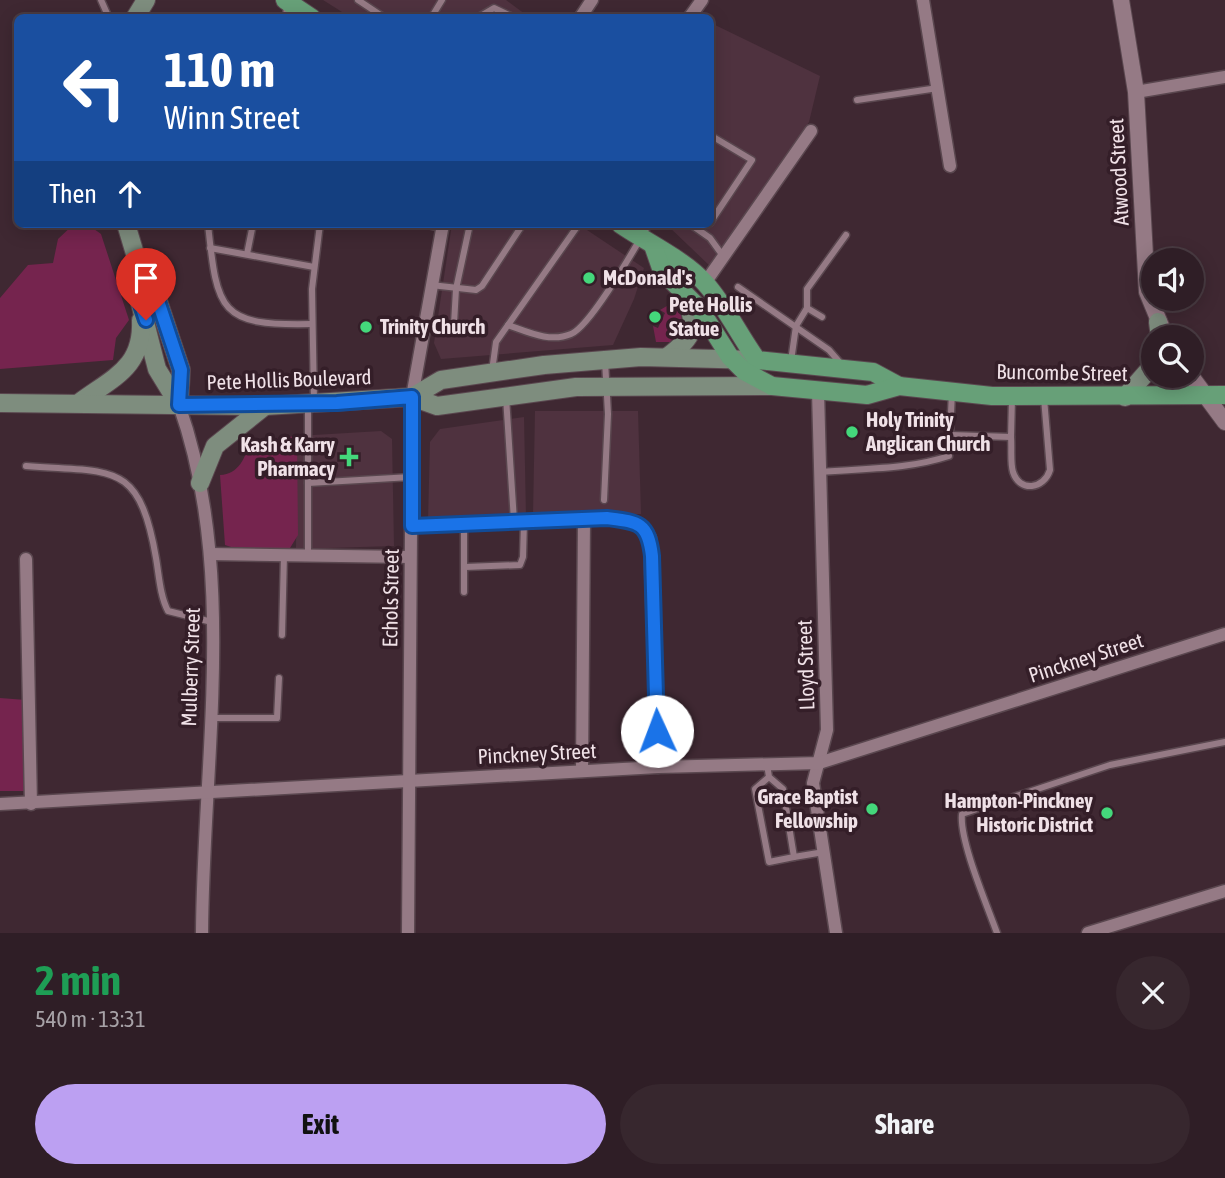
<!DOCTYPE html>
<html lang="en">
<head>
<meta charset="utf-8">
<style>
  :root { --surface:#2f1e26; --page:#37272e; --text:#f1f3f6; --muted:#a7a2a7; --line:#4a3c43; --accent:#bca0f2 }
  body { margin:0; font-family:"Asap Condensed",sans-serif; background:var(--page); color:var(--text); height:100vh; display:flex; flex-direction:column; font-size:26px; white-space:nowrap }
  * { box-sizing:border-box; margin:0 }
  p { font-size:23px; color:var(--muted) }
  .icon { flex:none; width:38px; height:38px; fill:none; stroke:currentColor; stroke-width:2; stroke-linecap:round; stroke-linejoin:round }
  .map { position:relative; height:933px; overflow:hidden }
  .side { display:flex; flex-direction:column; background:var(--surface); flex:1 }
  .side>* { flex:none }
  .banner { position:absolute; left:14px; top:14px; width:700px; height:214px; border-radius:10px; box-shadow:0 4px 18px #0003,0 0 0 2px var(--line); background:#1a4fa0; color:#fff; overflow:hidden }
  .tools { position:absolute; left:1141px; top:248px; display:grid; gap:14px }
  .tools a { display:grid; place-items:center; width:63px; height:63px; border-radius:50%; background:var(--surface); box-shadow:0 4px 18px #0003,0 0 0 2px var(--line); font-size:35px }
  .pin { position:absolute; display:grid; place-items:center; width:60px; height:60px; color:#fff; margin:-72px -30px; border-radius:50% 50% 50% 0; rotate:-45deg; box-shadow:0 0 7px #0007 }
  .pin .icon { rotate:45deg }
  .me { position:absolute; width:77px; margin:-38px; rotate:358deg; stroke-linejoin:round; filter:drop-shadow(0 0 5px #0008) }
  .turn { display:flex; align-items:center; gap:24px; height:147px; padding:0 35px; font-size:32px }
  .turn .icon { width:91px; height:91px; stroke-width:2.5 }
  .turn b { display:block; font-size:49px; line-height:60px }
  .then { display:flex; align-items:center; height:66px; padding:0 35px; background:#0003; gap:14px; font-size:26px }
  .round { display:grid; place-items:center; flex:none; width:74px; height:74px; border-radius:37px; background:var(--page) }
  .head { display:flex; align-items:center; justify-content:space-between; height:119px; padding:0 35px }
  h1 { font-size:42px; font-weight:700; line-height:52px; color:#1e9e55 }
  .button { display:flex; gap:14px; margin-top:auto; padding:14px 35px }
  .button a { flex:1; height:80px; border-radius:42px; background:var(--accent); color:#111; font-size:28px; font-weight:700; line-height:80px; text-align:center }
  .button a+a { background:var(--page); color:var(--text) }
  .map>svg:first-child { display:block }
  .built { fill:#4f323f }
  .green { fill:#75244e }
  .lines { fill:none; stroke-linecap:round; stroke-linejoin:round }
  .service-casing { stroke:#5a474f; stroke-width:9 }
  .minor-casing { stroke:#5a474f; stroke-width:15 }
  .tertiary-casing { stroke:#5a474f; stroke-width:18 }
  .secondary-casing { stroke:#5a474f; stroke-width:20 }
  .primary-casing { stroke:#5a474f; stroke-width:20 }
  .service { stroke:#957a85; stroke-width:6 }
  .minor { stroke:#957a85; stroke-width:12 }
  .tertiary { stroke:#957a85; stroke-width:16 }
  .secondary { stroke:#7e8d7e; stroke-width:18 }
  .primary { stroke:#67a078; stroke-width:18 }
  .route-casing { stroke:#114b97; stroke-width:18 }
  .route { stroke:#1a73e8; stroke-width:12 }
  .poi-dot { fill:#44d77b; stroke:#341e28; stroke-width:2.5 }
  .labels { text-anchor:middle; stroke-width:7; stroke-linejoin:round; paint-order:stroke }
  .street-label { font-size:21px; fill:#f0e1e7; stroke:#341e28 }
  .poi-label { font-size:21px; font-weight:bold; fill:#f0e1e7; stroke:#341e28; text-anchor:start }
</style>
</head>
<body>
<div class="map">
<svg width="1225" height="933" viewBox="0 0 1225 933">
  <rect width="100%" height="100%" fill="#3f2832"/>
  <g class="built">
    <polygon points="323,0 506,0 529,17 350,17"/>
    <polygon points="711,23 820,76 809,122 711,267 666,224 710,224"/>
    <polygon points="452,224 578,224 644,268 634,299 613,345 441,359 434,343"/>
    <polygon points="535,411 638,411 641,514 533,515"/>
    <polygon points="524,417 526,517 428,521 430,442 440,429"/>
    <polygon points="381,431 392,439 394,546 296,549 297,436"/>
  </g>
  <g class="green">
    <polygon points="74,224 87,224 101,234 129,320 116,338 113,360 0,369 0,298 28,265 53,263 58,239"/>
    <polygon points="672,303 681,310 682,327 670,342 656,342 653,326 658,328 665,313 660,310"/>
    <path d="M297,436l1,99 -8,13h-56l-9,-3 -5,-70c19,-1 25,-17 30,-33z"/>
    <polygon points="0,698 26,700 27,791 0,791"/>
  </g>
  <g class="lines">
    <defs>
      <g id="service">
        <polyline points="101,0 109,18"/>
        <polyline points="358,0 385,18"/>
        <polyline points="286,18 287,4"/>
        <polyline points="431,18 442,0"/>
        <polyline points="477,18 494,8 515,18"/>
        <polyline points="857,100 938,88"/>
        <polyline points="710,135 752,160 710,223"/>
        <path d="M208,224c9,88 12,102 103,100"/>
        <polyline points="423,224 442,228"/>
        <polyline points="690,224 710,238 723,256"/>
        <polyline points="210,248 314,267"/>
        <polyline points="247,254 253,224"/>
        <polyline points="431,285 476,290 482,286 523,224"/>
        <polyline points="738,287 829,350 842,365"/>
        <polyline points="807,308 822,317"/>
        <polyline points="454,324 456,289 470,224"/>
        <path d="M508,325c20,7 42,18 63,9 20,-8 65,-88 78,-110"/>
        <polyline points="791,361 796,326 807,308 807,289 846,235"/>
        <polyline points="492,371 496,342 579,224"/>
        <polyline points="506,397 514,521"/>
        <polyline points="314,401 312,289 320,224"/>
        <polyline points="951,435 1011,437 1012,398"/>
        <path d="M1011,437c1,11 -1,25 2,35 7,21 31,17 37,-2l-6,-72"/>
        <path d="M26,466c86,7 113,-7 130,92 3,17 4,38 12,53l44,11"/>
        <path d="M820,472c44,-4 86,-2 129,-16l3,-64"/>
        <polyline points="308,483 411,477"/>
        <polyline points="604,500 608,414 605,361"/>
        <polyline points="464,523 464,592"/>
        <polyline points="412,525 584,520"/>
        <polyline points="308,556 308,407"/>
        <polyline points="465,567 520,565 523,557 524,522"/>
        <polyline points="282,635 284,555"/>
        <polyline points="211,718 277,718 279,678"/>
        <polyline points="767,764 769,777 783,789 794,857 769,862 755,789 769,777"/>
        <polyline points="794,857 824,852"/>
        <path d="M997,933c-10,-28 -38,-93 -35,-119l148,-49 115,-23"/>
      </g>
      <g id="minor">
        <polyline points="923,0 950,166"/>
        <polyline points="580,18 592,0"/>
        <polyline points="689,18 702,0"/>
        <polyline points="1136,92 1225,77"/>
        <polyline points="705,283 811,131"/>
        <polyline points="818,391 827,730 813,783 836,933"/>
        <path d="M179,405c59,166 24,355 23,528"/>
        <polyline points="210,554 410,557"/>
        <polyline points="26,559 31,804"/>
        <path d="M582,771l2,-251c23,-4 54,-5 66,18l8,229"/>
        <polyline points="0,804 658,767 819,763 1225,634"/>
        <polyline points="408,933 412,397 443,224"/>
        <polyline points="1088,933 1225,891"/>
      </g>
      <g id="tertiary">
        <polyline points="1121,0 1136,92 1147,292 1164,333"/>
        <polyline points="1191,376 1225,422"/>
      </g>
      <g id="secondary">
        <polyline points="135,18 146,0"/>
        <polyline points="126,224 142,277 139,299 157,369 179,405"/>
        <polyline points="142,277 155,292 181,370 179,405"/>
        <polyline points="1158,322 1160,338"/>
        <path d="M667,357c28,-21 32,-31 16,-63"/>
        <polyline points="412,397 441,380 544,365 641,357 757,360"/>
        <polyline points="1125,397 1153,365"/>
        <path d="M80,402c34,-25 63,-35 61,-82"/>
        <polyline points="0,403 265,406 412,397 437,406 576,387 772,386"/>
        <polyline points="200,483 215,446 265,406"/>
      </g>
      <g id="primary">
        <polyline points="285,0 312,18"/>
        <path d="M620,224c26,18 65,36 85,59 20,22 34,52 52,77l116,12 26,14"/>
        <polyline points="654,248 662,271 699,308 730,357 744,371 772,386 867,395 899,386 992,396 1225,395"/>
      </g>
    </defs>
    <use href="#service" class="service-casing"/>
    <use href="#minor" class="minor-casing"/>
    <use href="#tertiary" class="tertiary-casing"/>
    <use href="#secondary" class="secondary-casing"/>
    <use href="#primary" class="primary-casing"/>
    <use href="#service" class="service"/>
    <use href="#minor" class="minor"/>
    <use href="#tertiary" class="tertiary"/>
    <use href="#secondary" class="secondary"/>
    <use href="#primary" class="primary"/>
  </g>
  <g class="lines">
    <defs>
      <path id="route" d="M146,320l-7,-21 3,-22 13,15 26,78 -2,35 158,-2 75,-6v129l195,-8c31,4 41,4 45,38l5,175"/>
    </defs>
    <use href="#route" class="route-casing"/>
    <use href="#route" class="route"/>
  </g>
  <g class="poi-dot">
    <circle cx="589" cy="278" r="7"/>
    <circle cx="655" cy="317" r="7"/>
    <circle cx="366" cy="327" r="7"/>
    <circle cx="852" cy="432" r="7"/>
    <path d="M345.5 446.5h7v7h7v7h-7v7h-7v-7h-7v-7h7z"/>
    <circle cx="872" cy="809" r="7"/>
    <circle cx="1107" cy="813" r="7"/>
  </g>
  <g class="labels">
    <g class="street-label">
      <text transform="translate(1119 172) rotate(-93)" y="7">Atwood Street</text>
      <text transform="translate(1062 373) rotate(1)" y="7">Buncombe Street</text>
      <text transform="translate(289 380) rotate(-2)" y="7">Pete Hollis Boulevard</text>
      <text transform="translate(391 598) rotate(-89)" y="7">Echols Street</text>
      <text transform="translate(1086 658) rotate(-18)" y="7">Pinckney Street</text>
      <text transform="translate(806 665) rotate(-92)" y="7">Lloyd Street</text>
      <text transform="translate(191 667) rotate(-88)" y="7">Mulberry Street</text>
      <text transform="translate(537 754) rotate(-3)" y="7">Pinckney Street</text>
    </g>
    <g class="poi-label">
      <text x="603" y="285">McDonald's</text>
      <text x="669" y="312">Pete Hollis<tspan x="669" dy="24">Statue</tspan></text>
      <text x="380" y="334">Trinity Church</text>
      <text x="866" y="427">Holy Trinity<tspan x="866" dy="24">Anglican Church</tspan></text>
      <text x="335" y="452" text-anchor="end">Kash &amp; Karry<tspan x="335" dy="24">Pharmacy</tspan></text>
      <text x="858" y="804" text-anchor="end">Grace Baptist<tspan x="858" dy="24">Fellowship</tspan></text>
      <text x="1093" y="808" text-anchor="end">Hampton-Pinckney<tspan x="1093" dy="24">Historic District</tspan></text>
    </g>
  </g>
</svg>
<div class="tools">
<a><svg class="icon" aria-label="sound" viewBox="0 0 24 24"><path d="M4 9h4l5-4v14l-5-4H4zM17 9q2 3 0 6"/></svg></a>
<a><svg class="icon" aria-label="search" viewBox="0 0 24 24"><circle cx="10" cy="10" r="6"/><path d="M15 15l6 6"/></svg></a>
</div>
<div class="pin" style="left:146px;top:320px;background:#d93025"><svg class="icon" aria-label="arrive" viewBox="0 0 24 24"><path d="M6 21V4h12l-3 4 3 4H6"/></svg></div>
<svg class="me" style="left:657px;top:731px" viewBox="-20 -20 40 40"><circle r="19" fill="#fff"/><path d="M0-13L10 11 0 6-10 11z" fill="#1a73e8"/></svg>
<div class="banner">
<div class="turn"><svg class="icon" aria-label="left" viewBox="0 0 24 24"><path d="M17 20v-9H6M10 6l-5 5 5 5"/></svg><div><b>110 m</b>Winn Street</div></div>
<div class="then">Then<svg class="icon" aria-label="ahead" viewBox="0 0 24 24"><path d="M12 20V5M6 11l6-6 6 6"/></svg></div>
</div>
</div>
<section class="side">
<div class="head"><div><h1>2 min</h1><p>540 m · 13:31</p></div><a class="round"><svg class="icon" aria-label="close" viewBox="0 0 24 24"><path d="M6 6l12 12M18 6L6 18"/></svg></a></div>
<div class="button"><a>Exit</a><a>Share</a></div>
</section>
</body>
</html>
